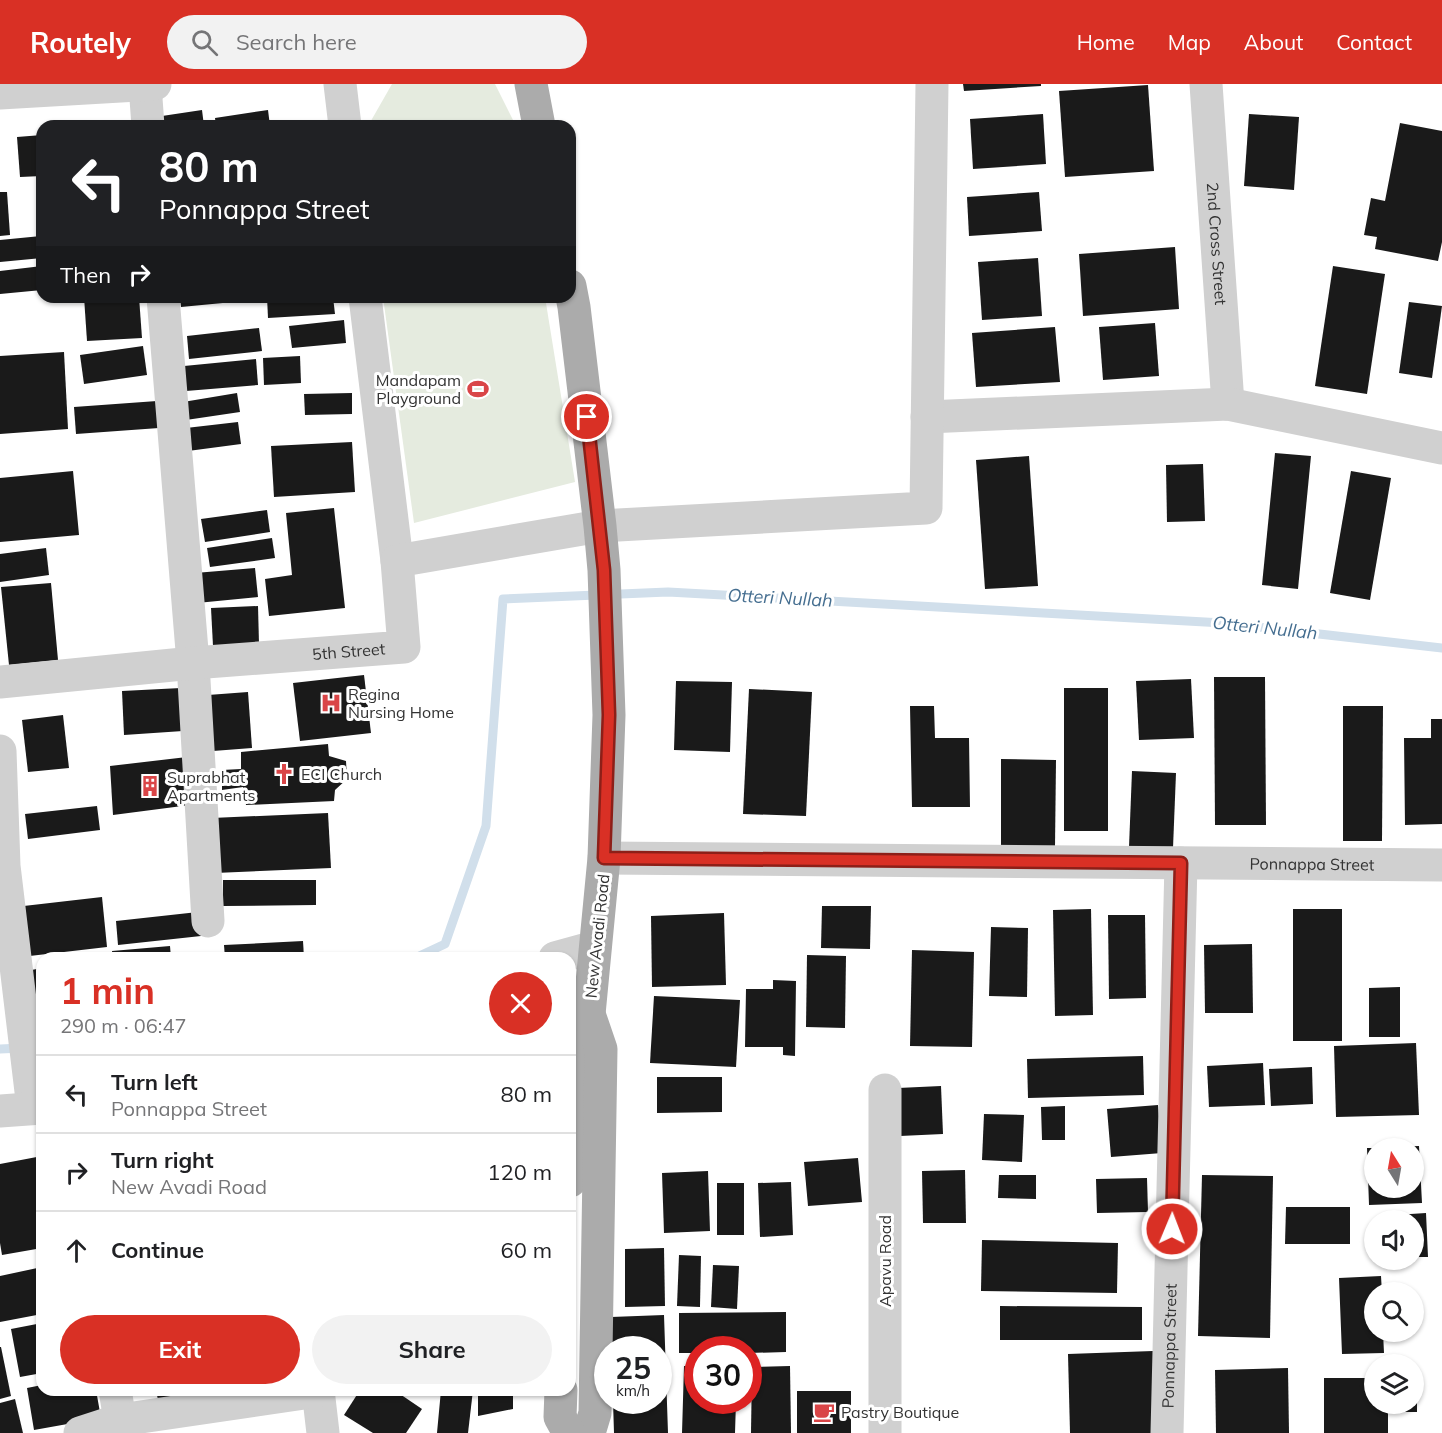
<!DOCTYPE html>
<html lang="en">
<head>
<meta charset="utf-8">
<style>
  :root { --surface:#fff; --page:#f2f2f2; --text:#202124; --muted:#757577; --line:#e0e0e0; --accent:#d93025 }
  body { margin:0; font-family:Mulish,sans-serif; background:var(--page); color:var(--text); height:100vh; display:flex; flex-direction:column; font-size:22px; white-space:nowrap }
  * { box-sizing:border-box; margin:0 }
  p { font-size:20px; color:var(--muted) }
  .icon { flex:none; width:33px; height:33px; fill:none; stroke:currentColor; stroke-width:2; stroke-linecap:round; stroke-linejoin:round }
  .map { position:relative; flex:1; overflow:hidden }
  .side { position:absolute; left:36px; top:868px; width:540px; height:444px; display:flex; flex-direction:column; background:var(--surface); border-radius:18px; box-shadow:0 2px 4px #0004 }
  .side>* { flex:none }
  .top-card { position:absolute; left:36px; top:36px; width:540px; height:183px; border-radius:18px; box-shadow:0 2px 4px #0004; background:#202124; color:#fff; overflow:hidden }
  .needle { width:39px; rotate:349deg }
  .buttons { position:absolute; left:1364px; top:1054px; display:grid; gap:12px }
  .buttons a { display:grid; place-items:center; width:60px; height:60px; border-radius:50%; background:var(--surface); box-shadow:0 2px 4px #0004; font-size:30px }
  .speed { position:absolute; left:594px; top:1252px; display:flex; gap:12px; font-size:30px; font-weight:700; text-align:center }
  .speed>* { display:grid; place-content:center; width:78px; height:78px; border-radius:50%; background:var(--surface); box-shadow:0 2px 4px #0004; line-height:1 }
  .speed small { font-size:15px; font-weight:400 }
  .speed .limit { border:9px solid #d22; background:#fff; color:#111 }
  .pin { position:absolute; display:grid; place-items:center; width:51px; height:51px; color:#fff; margin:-26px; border:3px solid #fff; border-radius:50%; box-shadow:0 2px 6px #0007 }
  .me { position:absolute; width:66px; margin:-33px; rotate:1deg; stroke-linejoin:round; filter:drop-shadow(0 0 4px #0008) }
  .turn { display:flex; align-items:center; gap:21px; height:126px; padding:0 24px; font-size:27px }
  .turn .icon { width:78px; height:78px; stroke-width:2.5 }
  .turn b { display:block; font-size:42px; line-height:51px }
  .then { display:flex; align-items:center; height:57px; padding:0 24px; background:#0003; gap:12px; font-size:22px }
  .round { display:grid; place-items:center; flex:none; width:63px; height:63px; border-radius:32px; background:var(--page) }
  .headline { display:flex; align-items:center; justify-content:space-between; height:102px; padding:0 24px }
  h1 { font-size:36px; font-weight:700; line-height:45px; color:var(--accent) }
  .cta { display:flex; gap:12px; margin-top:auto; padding:12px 24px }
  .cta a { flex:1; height:69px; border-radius:36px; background:var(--accent); color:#fff; font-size:24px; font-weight:700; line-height:69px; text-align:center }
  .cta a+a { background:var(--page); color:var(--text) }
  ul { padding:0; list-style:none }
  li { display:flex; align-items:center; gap:18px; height:78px; padding:0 24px; border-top:2px solid var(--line) }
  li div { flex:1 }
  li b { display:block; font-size:22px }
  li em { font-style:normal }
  header { display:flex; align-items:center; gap:36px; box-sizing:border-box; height:84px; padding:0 30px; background:var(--accent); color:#fff }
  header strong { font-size:28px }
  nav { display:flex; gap:33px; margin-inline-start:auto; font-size:21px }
  .search { width:420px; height:54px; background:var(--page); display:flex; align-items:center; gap:15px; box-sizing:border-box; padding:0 21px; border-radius:33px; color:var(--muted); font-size:22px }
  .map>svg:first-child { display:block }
  .green { fill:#e5ebdf }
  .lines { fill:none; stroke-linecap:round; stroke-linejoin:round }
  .stream { stroke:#d1dfeb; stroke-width:9 }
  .building { fill:#1a1a1a }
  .minor { stroke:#d0d0d0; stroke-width:33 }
  .major { stroke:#ababab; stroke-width:33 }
  .route-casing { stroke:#8d1f18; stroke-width:15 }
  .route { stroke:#d93025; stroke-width:10 }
  .labels { text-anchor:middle; stroke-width:6; stroke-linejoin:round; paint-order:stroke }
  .street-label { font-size:16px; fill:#333; stroke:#fff }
  .poi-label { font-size:16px; fill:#333; stroke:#fff; text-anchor:start }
  .water-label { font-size:18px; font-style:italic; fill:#456e90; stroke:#fff }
</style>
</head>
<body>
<header>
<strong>Routely</strong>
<div class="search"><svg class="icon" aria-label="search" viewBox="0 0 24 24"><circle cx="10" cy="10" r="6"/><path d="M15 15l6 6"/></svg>Search here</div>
<nav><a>Home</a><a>Map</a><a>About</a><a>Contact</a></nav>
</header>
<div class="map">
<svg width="1442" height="1349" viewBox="0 0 1442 1349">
  <rect width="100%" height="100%" fill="#fff"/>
  <g class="green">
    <polygon points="392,0 495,0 516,42 368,42"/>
    <polygon points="383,213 545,213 575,398 414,439"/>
  </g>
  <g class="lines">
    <g class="stream">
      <polyline points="415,874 445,860 486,742 503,515 668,508 1223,539 1442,564"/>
      <polyline points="0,965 22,964"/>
    </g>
  </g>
  <g class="building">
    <polygon points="963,0 1041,0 1041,2 964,7"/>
    <polygon points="1148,1 1154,87 1065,93 1059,7"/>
    <polygon points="202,26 204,42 163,42 162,32"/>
    <polygon points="268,26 270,42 216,42 215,34"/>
    <polygon points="1043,30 1046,80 973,85 970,35"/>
    <polygon points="1249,30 1299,33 1294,106 1244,102"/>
    <polygon points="134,37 135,42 104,42 104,38"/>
    <polygon points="1400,39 1442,47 1442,158 1438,177 1375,165 1377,153 1364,151 1371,114 1385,117"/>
    <polygon points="42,51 42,92 20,93 17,53"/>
    <polygon points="0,108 7,108 10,151 0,152"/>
    <polygon points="1039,108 1042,147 969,152 967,113"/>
    <polygon points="41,152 42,174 0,178 0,156"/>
    <polygon points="1175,163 1179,225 1083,232 1079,170"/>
    <polygon points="1038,174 1042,232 982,236 978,178"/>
    <polygon points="42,182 42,206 0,210 0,187"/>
    <polygon points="1333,182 1385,190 1367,310 1315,302"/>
    <polygon points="84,213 139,213 142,254 87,257"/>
    <polygon points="180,213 253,213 254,216 181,223"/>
    <polygon points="267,213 333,213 335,230 268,234"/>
    <polygon points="1409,218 1442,222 1432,294 1399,289"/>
    <polygon points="344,236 346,259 292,264 289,242"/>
    <polygon points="1155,239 1159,292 1103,296 1099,243"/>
    <polygon points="1055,243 1060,298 976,303 972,249"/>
    <polygon points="259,244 262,267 189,275 187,252"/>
    <polygon points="143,262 147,291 84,300 80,271"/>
    <polygon points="64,268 68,345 0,350 0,272"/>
    <polygon points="300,272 301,299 264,301 263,274"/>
    <polygon points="256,275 258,301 186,307 184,282"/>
    <polygon points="237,309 240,328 186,336 183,318"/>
    <polygon points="352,309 352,330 305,331 304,310"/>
    <polygon points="157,317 159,344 76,350 74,323"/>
    <polygon points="238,338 241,360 188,367 186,344"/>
    <polygon points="352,358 355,408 274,413 271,362"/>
    <polygon points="1275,369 1311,372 1298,505 1262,501"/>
    <polygon points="1029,372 1038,502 985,505 976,376"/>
    <polygon points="1203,380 1205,437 1167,438 1166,381"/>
    <polygon points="73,387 79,451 0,458 0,394"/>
    <polygon points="1351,387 1391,394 1370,516 1330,509"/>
    <polygon points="334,424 345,524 269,532 265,495 292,491 286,429"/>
    <polygon points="267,426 270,448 205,458 201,435"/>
    <polygon points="272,454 275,474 210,483 207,464"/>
    <polygon points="46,464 49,491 0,498 0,470"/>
    <polygon points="255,484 258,513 197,519 195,489"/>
    <polygon points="51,499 58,576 9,581 1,503"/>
    <polygon points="258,522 259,560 213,562 211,524"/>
    <polygon points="364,591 371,649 300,657 293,599"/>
    <polygon points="1214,593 1265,593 1266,741 1215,741"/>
    <polygon points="1191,595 1194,654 1139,656 1136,597"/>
    <polygon points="676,597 732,598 730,668 674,666"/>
    <polygon points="181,604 183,647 124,651 122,607"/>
    <rect x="1064" y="604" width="44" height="143"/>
    <polygon points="749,605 812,608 806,732 743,730"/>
    <polygon points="248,608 252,664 213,667 208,611"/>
    <polygon points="910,622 934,622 935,654 969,654 970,723 912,723"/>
    <polygon points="1343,622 1383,622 1382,757 1343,757"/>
    <polygon points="63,631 69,684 28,688 22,636"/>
    <polygon points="1431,635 1442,635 1442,740 1405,741 1404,654 1431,654"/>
    <polygon points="328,660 329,672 346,677 347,695 335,706 334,717 246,721 243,703 222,706 222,686 241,685 241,668"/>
    <polygon points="187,673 190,721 113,731 110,682"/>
    <polygon points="1001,675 1056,676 1055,763 1001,763"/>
    <polygon points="1132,687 1176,689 1173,764 1129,763"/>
    <polygon points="97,722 100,746 28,755 25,730"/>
    <polygon points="328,729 331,784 215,789 212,734"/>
    <polygon points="223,796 316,796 316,821 223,822"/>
    <polygon points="102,813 107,863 21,873 15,823"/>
    <polygon points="822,822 871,822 870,865 821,864"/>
    <polygon points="1091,825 1093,931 1055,932 1053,826"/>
    <rect x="1293" y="825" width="49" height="132"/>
    <polygon points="198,828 201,852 118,861 116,837"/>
    <polygon points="724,829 726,901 652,903 651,832"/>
    <polygon points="1108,831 1145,831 1146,914 1109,915"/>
    <polygon points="991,843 1028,844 1027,913 989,912"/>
    <polygon points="303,857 304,874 225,874 224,861"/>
    <polygon points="1252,860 1253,929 1205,929 1204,861"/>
    <polygon points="170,862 171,874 113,874 112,867"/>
    <polygon points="912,866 974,868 972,963 910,962"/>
    <polygon points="807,871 846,872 845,944 806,943"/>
    <polygon points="42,884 42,912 26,914 21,888"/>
    <polygon points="773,896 796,897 795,972 783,971 783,963 745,963 746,905 773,905"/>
    <polygon points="1400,903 1400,953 1369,953 1369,904"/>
    <polygon points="654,912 740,916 736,983 650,979"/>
    <polygon points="1416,959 1419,1031 1336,1033 1334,962"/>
    <polygon points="1143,972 1144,1011 1028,1014 1027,975"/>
    <polygon points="1263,979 1265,1021 1209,1023 1207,982"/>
    <polygon points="1312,983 1313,1020 1271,1022 1269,985"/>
    <polygon points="657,993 722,993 722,1028 657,1029"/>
    <polygon points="941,1002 943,1050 900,1052 898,1004"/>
    <polygon points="1158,1021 1162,1069 1111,1073 1107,1025"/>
    <polygon points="1065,1022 1065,1056 1042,1056 1041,1023"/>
    <polygon points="984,1030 1024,1031 1022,1078 982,1076"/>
    <polygon points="1419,1062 1422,1119 1369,1121 1367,1064 1374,1064 1374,1104 1413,1104 1413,1065 1384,1065 1384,1063"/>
    <polygon points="42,1072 42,1164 2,1171 0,1159 0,1080"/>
    <polygon points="858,1074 862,1118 808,1122 804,1078"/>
    <polygon points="965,1086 966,1139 923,1139 922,1087"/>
    <polygon points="708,1087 710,1147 664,1149 662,1089"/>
    <polygon points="999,1091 1036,1091 1036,1115 998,1114"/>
    <polygon points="1202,1091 1273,1092 1270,1254 1198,1252"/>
    <polygon points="1147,1094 1148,1128 1097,1129 1096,1095"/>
    <polygon points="791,1098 793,1151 760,1153 758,1099"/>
    <rect x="717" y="1099" width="27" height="52"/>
    <polygon points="1286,1123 1350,1123 1350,1160 1285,1160"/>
    <polygon points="1426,1129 1428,1173 1413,1173 1413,1137 1380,1137 1380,1132"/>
    <polygon points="982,1156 1118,1159 1117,1209 981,1207"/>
    <polygon points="664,1164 665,1222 625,1223 625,1165"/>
    <polygon points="679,1171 701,1172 700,1223 677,1222"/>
    <polygon points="713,1181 739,1182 737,1225 711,1223"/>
    <polygon points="42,1183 42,1230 0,1238 0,1192"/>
    <polygon points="1381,1192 1382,1209 1374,1209 1374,1248 1383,1248 1384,1269 1342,1270 1339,1194"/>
    <polygon points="1000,1222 1142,1223 1142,1256 1000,1256"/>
    <polygon points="786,1228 786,1268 748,1269 748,1266 698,1266 698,1269 679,1269 679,1229"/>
    <polygon points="664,1231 668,1349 614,1349 613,1317 658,1317 658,1266 612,1266 611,1233"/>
    <polygon points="42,1239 42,1289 20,1293 11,1245"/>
    <polygon points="0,1263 1,1263 11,1312 0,1315"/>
    <polygon points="1153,1267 1156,1349 1070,1349 1068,1270"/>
    <polygon points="684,1282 698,1283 698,1317 736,1317 735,1349 682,1349"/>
    <polygon points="790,1282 791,1349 751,1349 752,1283"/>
    <polygon points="1288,1284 1289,1349 1216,1349 1215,1286"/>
    <polygon points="1324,1294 1374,1294 1374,1320 1413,1320 1413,1294 1417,1294 1417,1328 1388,1328 1388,1349 1324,1349"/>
    <polygon points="42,1301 42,1306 96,1306 101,1334 34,1346 27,1304"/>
    <polygon points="156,1306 192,1306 192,1307 158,1316"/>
    <polygon points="360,1306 394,1306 422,1325 406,1349 373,1349 344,1331"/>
    <polygon points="441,1306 473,1306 468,1349 437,1349"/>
    <polygon points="478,1306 513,1306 513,1325 478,1332"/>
    <rect x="797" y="1307" width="54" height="42"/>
    <polygon points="15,1315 23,1349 0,1349 0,1319"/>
  </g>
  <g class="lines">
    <g class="minor">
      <polyline points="340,0 345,42"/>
      <path id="s1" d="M1206,0l22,320"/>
      <polyline points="145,1 148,42"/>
      <polyline points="0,9 155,0"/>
      <polyline points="163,213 193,579 208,837"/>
      <polyline points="365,213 397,477"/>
      <polyline points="927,333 1228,320 1442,364"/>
      <path id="s2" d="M0,598l193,-19 211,-16 -7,-86 203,-35 326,-18 6,-424"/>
      <polyline points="0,667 4,782 33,1024"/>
      <path id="s3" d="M604,774l838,7"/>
      <polyline points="555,874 595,863"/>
      <polyline points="0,1027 42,1024"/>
      <polyline points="115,1306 120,1336"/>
      <polyline points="318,1306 323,1349"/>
      <polyline points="80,1349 120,1336 318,1307"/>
      <polyline points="885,1349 885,1006"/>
      <path id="s4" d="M1167,1349l14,-570"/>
    </g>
    <g class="major">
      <polyline points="531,0 539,42"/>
      <polyline points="570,202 574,223 600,442 604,486 609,631 604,774 589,930 576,963 570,1097"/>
      <polyline points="589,930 601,965 595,1329 589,1349"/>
      <polyline points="561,1306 560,1333 569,1349"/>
    </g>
  </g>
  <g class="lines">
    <defs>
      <polyline id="route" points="587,333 604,486 609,631 604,774 1181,779 1172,1145"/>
    </defs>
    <use href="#route" class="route-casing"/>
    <use href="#route" class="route"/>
  </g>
  <defs>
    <symbol id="stadium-bare" viewBox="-9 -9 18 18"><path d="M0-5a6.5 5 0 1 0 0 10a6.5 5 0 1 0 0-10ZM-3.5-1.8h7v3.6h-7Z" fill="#d94547" stroke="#fff" stroke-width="2.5" paint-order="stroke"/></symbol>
    <symbol id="hospital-bare" viewBox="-9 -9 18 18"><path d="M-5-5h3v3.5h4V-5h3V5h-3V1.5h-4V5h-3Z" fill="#d94547" stroke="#fff" stroke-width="2.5" paint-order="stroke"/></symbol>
    <symbol id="church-bare" viewBox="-9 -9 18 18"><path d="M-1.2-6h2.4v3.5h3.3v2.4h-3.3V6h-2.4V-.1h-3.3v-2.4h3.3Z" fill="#d94547" stroke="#fff" stroke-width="2.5" paint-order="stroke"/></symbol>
    <symbol id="building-bare" viewBox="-9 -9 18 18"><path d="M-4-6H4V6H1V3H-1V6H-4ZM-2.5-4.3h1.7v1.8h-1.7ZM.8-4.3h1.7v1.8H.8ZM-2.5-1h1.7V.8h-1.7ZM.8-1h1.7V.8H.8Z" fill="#d94547" stroke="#fff" stroke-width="2.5" paint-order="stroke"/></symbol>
    <symbol id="cafe-bare" viewBox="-9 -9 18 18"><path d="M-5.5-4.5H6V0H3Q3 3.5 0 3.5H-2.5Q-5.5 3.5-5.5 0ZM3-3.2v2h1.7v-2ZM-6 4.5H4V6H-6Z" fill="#d94547" stroke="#fff" stroke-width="2.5" paint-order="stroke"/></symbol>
  </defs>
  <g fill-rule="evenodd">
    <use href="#stadium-bare" x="463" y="290" width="30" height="30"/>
    <use href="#hospital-bare" x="316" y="604" width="30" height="30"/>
    <use href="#church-bare" x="269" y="675" width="30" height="30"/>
    <use href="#building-bare" x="135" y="687" width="30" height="30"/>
    <use href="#cafe-bare" x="809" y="1313" width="30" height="30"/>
  </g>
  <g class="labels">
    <g class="street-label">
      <text dy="6" stroke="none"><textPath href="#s1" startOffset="160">2nd Cross Street</textPath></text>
      <text dy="6" stroke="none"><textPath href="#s2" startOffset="350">5th Street</textPath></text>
      <text dy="6" stroke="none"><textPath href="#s3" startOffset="708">Ponnappa Street</textPath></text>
      <text transform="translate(597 852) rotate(-84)" y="6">New Avadi Road</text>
      <text transform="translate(885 1177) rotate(-90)" y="6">Apavu Road</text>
      <text dy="6" stroke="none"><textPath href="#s4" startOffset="87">Ponnappa Street</textPath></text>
    </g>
    <g class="poi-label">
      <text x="461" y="302" text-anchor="end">Mandapam<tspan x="461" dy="18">Playground</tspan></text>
      <text x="348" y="616">Regina<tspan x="348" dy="18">Nursing Home</tspan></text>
      <text x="301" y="696">ECI Church</text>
      <text x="167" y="699">Suprabhat<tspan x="167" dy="18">Apartments</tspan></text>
      <text x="841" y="1334">Pastry Boutique</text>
    </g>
    <g class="water-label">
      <text transform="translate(780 514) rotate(3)" y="6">Otteri Nullah</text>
      <text transform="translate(1265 544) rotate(6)" y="6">Otteri Nullah</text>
    </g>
  </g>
</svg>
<div class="buttons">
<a><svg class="needle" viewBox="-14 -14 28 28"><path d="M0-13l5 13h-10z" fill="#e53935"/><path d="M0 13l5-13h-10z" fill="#757577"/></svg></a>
<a><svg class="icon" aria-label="sound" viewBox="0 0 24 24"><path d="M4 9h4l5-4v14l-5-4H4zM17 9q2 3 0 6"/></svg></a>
<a><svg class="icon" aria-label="search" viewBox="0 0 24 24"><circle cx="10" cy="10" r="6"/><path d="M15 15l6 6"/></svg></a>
<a><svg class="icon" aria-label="layers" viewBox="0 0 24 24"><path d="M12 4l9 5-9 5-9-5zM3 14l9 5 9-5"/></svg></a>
</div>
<div class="speed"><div>25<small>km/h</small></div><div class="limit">30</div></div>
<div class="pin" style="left:587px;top:333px;background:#d93025"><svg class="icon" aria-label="arrive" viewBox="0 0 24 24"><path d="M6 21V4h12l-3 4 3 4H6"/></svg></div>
<svg class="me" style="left:1172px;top:1145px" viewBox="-20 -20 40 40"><circle r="17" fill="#d93025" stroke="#fff" stroke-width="3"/><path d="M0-11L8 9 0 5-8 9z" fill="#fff"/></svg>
<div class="top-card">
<div class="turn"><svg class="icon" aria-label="left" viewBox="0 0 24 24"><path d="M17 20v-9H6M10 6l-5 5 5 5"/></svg><div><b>80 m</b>Ponnappa Street</div></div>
<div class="then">Then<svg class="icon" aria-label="right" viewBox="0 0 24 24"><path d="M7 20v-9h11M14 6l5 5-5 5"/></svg></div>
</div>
<section class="side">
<div class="headline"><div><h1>1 min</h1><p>290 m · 06:47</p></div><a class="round" style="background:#d93025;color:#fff"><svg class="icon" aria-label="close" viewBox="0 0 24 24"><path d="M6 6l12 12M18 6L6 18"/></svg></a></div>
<ul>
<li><svg class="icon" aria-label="left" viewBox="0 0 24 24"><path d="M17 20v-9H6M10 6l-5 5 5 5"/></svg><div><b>Turn left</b><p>Ponnappa Street</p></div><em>80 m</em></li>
<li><svg class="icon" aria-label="right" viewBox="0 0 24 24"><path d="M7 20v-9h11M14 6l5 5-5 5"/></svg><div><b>Turn right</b><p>New Avadi Road</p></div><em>120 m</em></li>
<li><svg class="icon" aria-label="ahead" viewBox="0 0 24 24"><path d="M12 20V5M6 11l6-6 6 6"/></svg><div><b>Continue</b></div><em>60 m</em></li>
</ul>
<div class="cta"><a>Exit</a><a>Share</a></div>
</section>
</div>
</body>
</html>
